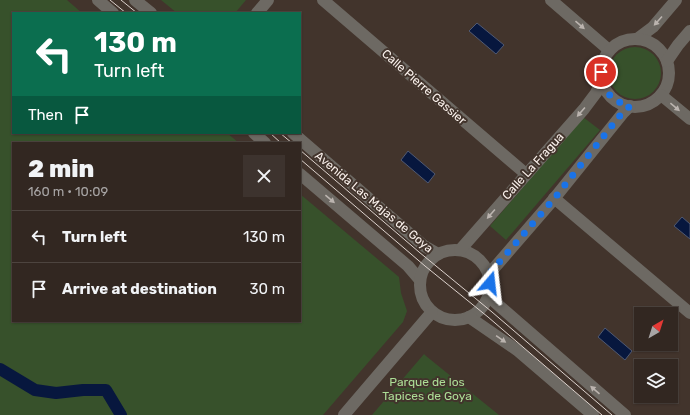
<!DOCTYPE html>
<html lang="en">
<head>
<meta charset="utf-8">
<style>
  :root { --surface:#322721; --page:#3d332e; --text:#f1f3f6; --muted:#a8a5a5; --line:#4d443f }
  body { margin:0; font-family:Rubik,sans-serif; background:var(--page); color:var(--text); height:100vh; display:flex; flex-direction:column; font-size:15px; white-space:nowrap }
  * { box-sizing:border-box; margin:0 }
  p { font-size:13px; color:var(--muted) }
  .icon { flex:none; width:22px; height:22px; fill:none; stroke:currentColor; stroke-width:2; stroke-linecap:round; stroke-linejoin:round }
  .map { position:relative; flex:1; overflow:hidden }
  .panel { position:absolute; left:12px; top:142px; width:289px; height:180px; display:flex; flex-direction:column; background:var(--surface); border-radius:0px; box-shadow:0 1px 3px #0004,0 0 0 1px var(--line) }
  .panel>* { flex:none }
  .guide { position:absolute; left:12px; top:12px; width:289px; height:122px; border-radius:0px; box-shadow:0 1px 3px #0004,0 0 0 1px var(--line); background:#0b6e4f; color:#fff; overflow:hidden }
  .needle { width:26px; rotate:39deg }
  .fabs { position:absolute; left:634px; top:307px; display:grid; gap:8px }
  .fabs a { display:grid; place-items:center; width:44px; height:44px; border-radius:0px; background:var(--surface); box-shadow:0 1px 3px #0004,0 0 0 1px var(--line); font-size:20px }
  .pin { position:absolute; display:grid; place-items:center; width:34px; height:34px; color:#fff; margin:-17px; border:2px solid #fff; border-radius:50%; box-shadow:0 1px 4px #0007 }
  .me { position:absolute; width:44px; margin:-22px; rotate:17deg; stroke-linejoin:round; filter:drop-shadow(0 0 3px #0008) }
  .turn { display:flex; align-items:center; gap:14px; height:84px; padding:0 16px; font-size:18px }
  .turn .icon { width:52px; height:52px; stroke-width:2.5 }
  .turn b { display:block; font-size:28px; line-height:34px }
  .then { display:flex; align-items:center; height:38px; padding:0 16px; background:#0003; gap:8px; font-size:15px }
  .round { display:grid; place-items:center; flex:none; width:42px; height:42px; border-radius:0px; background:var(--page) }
  .head { display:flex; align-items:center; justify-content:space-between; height:68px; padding:0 16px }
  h1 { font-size:24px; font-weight:800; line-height:30px }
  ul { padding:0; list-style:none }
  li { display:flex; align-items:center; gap:12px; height:52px; padding:0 16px; border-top:1px solid var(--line) }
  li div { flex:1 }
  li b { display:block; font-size:15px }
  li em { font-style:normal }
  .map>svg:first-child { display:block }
  .green { fill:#37512b }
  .water { fill:#07173e; stroke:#505972 }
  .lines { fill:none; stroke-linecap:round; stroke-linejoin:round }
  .canal { stroke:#07173e; stroke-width:12 }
  .minor { stroke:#6d6963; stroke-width:12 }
  .tram { stroke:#dcd2cd; stroke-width:1 }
  .oneway { fill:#bbb4af }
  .route { stroke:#1a73e8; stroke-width:7; stroke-dasharray:0 12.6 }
  .labels { text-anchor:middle; stroke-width:4; stroke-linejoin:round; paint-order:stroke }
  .street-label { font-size:12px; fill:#fbf2ed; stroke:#42342c }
  .park-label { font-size:12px; fill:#acdd96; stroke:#42342c }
</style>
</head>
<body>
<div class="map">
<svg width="690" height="415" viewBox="0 0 690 415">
  <rect width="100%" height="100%" fill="#42342c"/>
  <g class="green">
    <polygon points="0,0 67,0 82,13 13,13 13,133 227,133 239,143 13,143 13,321 300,321 300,194 399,277 401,293 407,311 403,322 323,415 0,415"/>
    <polygon points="161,0 246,0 235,13 177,13"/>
    <circle cx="635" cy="73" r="26"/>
    <polygon points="583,117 600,130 506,240 490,226"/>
    <polygon points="424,354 426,356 499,415 372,415"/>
  </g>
  <g class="water">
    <polygon points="477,23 504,45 496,54 469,31"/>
    <polygon points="408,151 435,174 428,183 401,160"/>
    <polygon points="682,217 690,224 690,239 674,226"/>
    <polygon points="605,328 632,351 625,360 598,337"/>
  </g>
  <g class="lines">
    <polyline class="canal" points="0,369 35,390 56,393 83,390 106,390 121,415"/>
    <g class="minor">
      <polyline points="98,0 113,13"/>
      <polyline points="135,0 151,13"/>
      <polyline points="323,0 526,174"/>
      <polyline points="551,0 609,50"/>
      <polyline points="257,13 268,0"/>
      <polyline points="637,39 653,27 676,0"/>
      <circle cx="635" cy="73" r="34"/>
      <polyline points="667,61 678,45 690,31"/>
      <polyline points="661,95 690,119"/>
      <polyline points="254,133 265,143"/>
      <polyline points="293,133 424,246 438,254"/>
      <polyline points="300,174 408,266 420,280"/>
      <polyline points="554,198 690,313"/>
      <circle cx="455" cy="285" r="35"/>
      <polyline points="460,250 584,109 596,93 602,80"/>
      <polyline points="489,274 553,200 623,113 630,106"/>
      <polyline points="489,297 625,415"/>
      <polyline points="469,317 517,350 593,415"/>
      <polyline points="344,415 432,312"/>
    </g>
    <g class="tram">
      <polyline points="110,0 126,13"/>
      <polyline points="121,0 137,13"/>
      <polyline points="270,133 281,143"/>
      <polyline points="280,133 292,143"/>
      <polyline points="300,150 419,252 492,312 612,415"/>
      <polyline points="300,159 425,266 488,317 602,415"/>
    </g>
  </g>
  <defs><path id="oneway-solid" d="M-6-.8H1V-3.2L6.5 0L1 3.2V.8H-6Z"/></defs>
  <g class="oneway">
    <use href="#oneway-solid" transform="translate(658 21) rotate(132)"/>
    <use href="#oneway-solid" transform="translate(580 25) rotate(41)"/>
    <use href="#oneway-solid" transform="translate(675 107) rotate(40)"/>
    <use href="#oneway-solid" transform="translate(581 112) rotate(131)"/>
    <use href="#oneway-solid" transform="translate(330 199) rotate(40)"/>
    <use href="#oneway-solid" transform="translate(491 214) rotate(131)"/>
    <use href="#oneway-solid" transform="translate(501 339) rotate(35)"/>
    <use href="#oneway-solid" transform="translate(595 390) rotate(-139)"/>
  </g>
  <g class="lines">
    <path class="route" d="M490,283l-1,-9 64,-74 69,-87 8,-7c-19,-5 -27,-15 -29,-34"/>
  </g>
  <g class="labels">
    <g class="street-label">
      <text transform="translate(424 87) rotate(41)" y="4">Calle Pierre Gassier</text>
      <text transform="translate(533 166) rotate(-48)" y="4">Calle La Fragua</text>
      <text transform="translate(374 202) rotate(40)" y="4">Avenida Las Majas de Goya</text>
    </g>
    <g class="park-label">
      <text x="427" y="386">Parque de los<tspan x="427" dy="14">Tapices de Goya</tspan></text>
    </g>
  </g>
</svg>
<div class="fabs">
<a><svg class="needle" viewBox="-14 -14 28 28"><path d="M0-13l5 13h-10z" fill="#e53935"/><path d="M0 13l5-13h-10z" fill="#a8a5a5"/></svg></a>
<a><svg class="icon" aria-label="layers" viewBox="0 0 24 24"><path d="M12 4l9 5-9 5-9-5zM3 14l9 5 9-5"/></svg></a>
</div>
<div class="pin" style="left:601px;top:72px;background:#d93025"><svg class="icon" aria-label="arrive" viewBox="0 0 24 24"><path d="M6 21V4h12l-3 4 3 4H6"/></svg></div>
<svg class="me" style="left:490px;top:283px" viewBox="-20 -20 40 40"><path d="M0-17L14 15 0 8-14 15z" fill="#1a73e8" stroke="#fff" stroke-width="4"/></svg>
<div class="guide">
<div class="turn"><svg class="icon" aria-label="left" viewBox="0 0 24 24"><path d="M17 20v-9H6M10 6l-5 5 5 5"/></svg><div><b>130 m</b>Turn left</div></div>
<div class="then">Then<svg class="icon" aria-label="arrive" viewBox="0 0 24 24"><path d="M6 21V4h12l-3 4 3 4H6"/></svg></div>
</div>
<section class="panel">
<div class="head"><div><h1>2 min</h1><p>160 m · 10:09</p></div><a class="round"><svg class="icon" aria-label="close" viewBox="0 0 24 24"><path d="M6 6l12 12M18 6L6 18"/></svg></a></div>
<ul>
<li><svg class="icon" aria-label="left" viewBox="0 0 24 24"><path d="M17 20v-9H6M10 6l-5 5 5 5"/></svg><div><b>Turn left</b></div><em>130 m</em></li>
<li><svg class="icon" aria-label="arrive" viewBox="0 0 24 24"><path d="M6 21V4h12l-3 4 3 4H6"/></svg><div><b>Arrive at destination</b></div><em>30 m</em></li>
</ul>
</section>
</div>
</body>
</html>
